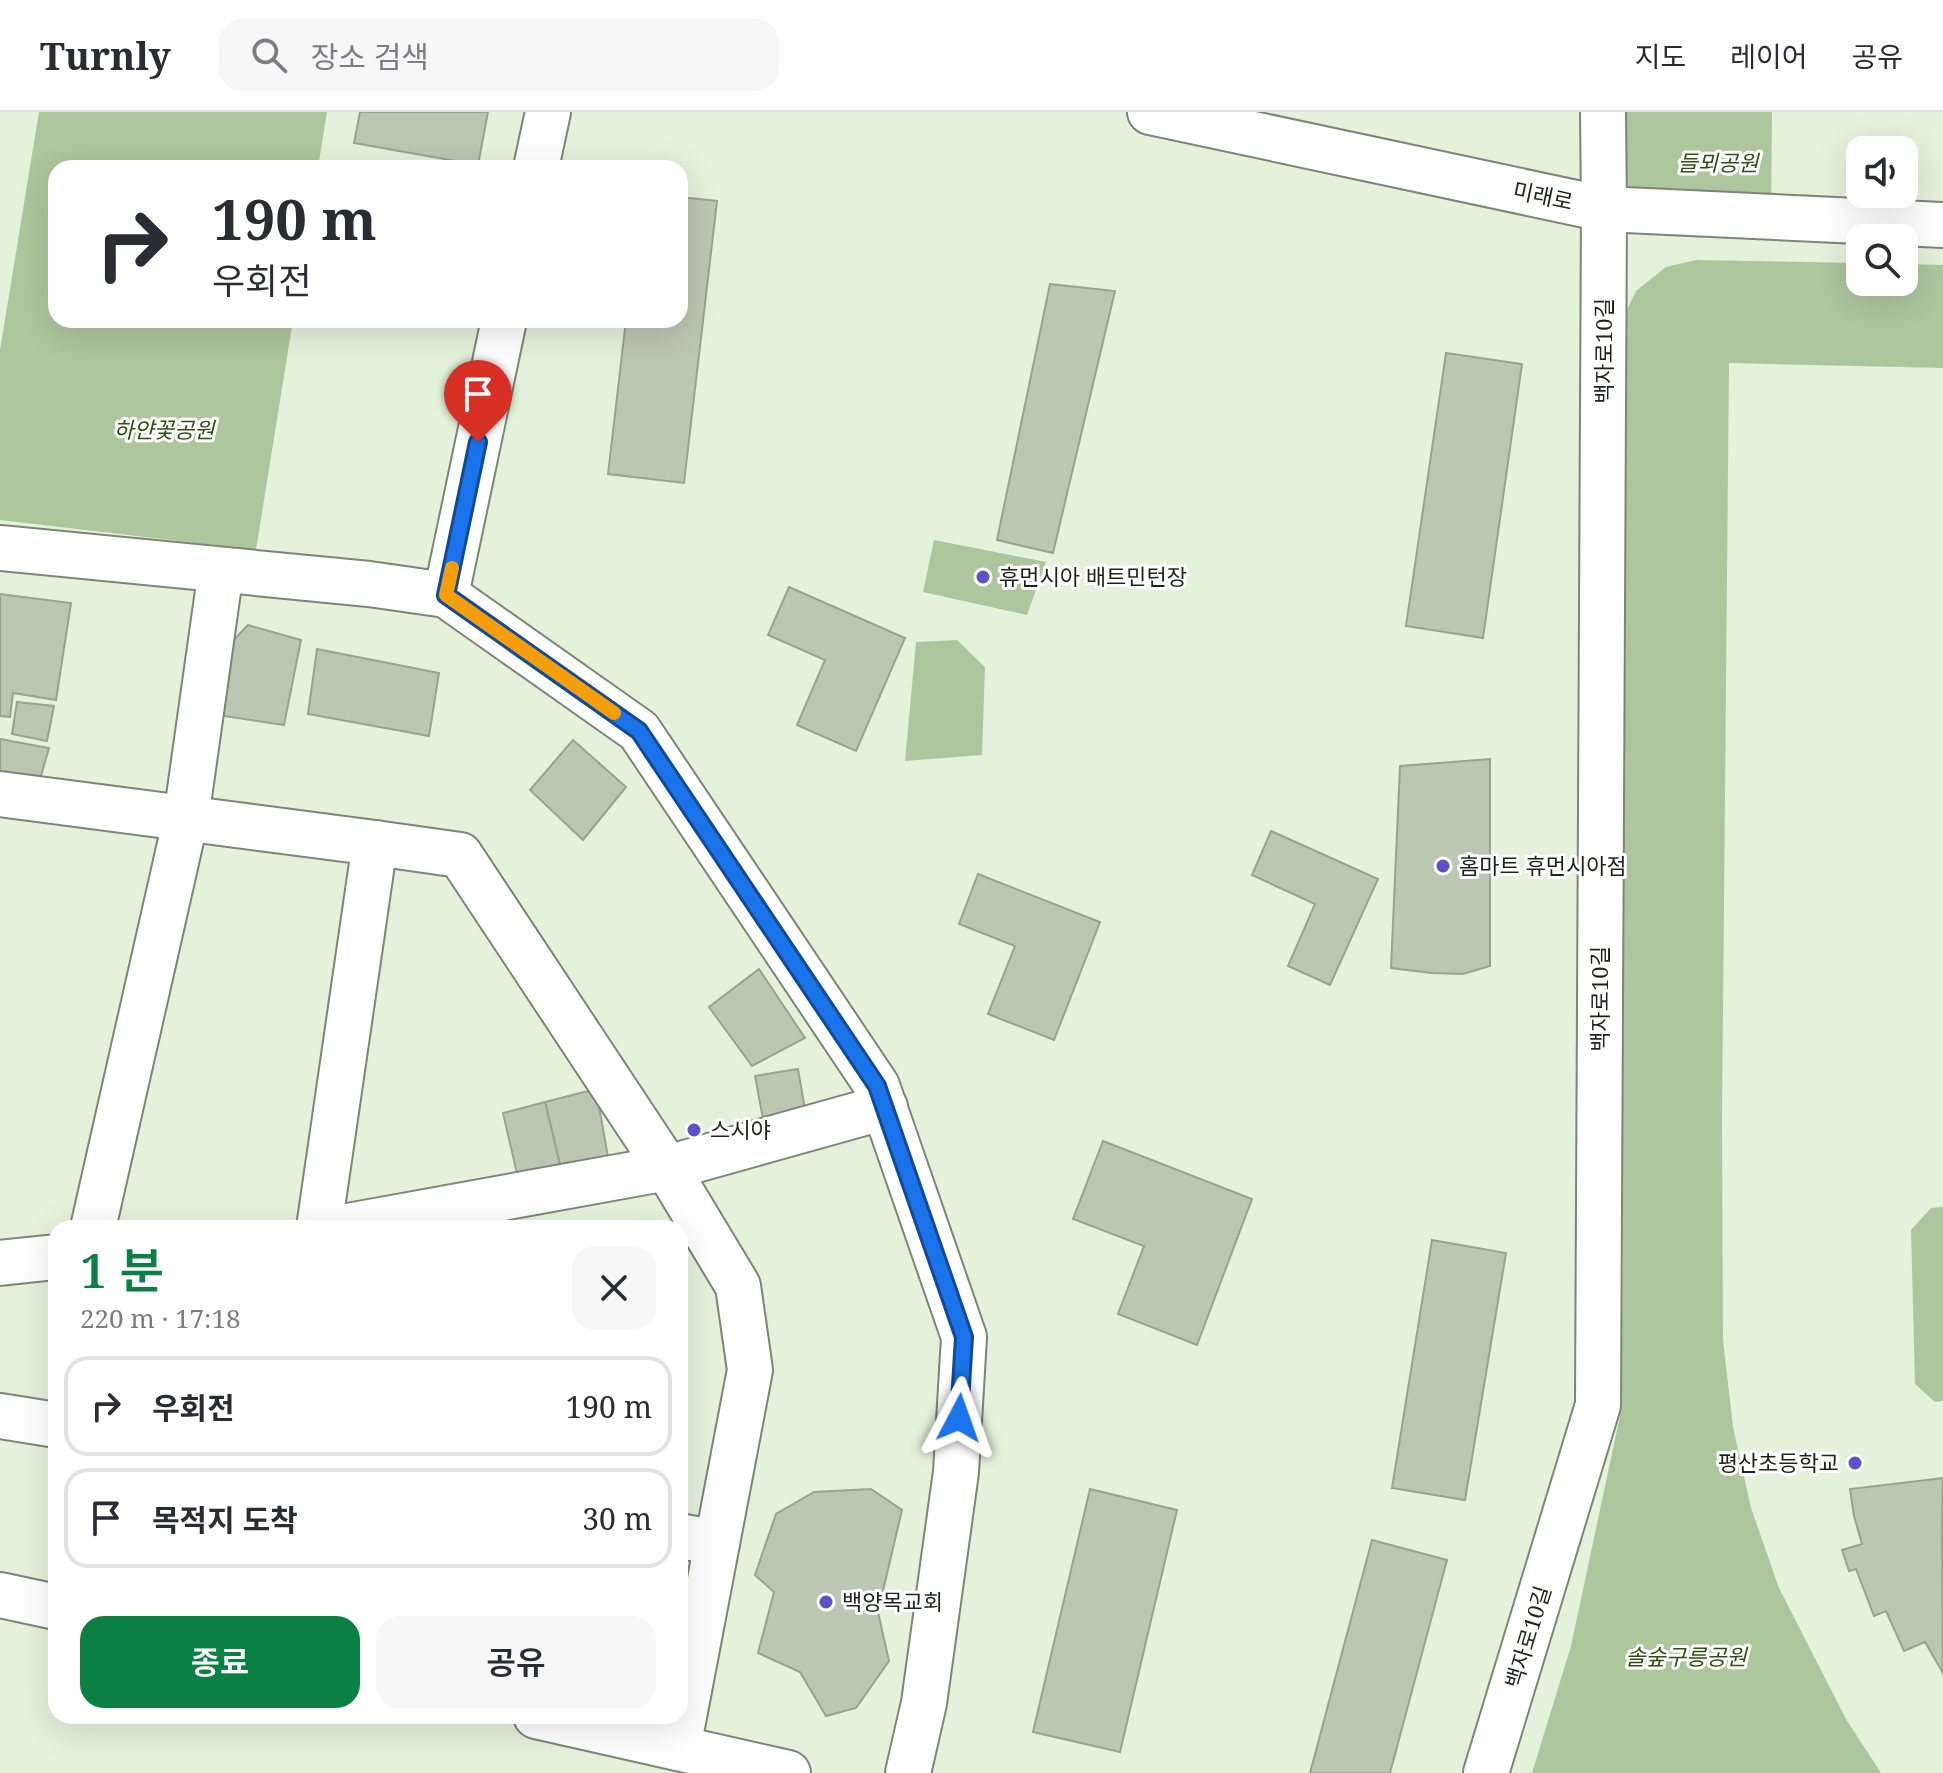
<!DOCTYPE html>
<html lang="ko">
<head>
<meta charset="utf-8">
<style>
  :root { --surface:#fff; --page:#f7f7f7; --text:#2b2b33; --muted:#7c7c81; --line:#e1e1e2; --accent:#0b8043 }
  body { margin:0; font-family:"Noto Serif","Noto Sans KR",serif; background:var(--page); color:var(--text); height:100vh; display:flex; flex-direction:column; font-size:30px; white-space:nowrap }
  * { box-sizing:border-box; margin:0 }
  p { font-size:26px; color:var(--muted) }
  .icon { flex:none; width:44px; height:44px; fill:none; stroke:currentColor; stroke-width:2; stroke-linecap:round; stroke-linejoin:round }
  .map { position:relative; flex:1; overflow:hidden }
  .details { position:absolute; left:48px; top:1108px; width:640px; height:504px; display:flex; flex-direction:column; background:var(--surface); border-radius:24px; box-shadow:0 8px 32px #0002 }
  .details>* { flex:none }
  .top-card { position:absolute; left:48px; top:48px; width:640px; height:168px; border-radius:24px; box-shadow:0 8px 32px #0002; background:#fff; color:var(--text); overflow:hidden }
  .controls { position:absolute; left:1846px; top:24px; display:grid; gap:16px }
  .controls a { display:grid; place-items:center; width:72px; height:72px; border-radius:16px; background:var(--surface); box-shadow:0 8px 32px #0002; font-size:40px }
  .pin { position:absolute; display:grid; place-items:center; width:68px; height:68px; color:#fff; margin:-82px -34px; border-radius:50% 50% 50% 0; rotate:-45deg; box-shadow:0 0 8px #0007 }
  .pin .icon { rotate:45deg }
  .me { position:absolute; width:88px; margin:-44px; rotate:4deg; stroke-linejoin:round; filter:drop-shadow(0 0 6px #0008) }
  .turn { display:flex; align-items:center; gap:28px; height:168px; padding:0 32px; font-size:36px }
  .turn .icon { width:104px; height:104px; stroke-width:2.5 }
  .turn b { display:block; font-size:56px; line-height:68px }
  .round { display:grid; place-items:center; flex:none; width:84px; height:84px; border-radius:24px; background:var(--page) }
  .head { display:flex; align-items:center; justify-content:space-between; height:136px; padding:0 32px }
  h1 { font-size:48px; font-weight:600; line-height:60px; color:var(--accent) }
  .button { display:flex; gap:16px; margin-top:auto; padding:16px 32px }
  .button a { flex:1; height:92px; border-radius:24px; background:var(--accent); color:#fff; font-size:32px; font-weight:600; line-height:92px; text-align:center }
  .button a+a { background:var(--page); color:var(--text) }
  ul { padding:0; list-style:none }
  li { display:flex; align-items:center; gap:24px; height:100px; margin:0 16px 12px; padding:0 16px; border:4px solid var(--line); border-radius:24px }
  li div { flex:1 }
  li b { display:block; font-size:30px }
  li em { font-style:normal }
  header { display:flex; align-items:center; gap:48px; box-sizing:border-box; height:112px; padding:0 40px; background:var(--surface); border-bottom:2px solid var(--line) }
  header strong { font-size:38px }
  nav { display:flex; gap:44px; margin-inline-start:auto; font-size:28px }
  .search { width:560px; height:72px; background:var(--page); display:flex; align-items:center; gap:20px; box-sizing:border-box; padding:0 28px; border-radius:24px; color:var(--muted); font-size:30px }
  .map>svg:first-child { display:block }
  .green { fill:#aec69e }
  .building { fill:#bac7b2; stroke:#97a490; stroke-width:2 }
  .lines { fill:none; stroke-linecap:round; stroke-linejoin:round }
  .minor-casing { stroke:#7b8774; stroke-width:48 }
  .minor { stroke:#fff; stroke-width:44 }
  .route-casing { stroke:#114b97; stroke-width:20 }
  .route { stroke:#1a73e8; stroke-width:14 }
  .slow { stroke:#f59e0b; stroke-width:14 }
  .poi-dot { fill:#5f51c9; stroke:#fff; stroke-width:3 }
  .labels { text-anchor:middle; stroke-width:6; stroke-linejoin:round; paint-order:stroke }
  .park-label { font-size:22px; font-style:italic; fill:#2e4f11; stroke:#fff }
  .street-label { font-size:22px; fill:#1d221a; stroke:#fff }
  .poi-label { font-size:22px; fill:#1d221a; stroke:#fff; text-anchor:start }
</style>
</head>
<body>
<header>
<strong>Turnly</strong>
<div class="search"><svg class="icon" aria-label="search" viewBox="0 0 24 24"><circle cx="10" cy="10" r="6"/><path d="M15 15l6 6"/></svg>장소 검색</div>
<nav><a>지도</a><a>레이어</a><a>공유</a></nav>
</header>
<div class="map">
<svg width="1943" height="1661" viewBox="0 0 1943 1661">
  <rect width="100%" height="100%" fill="#e4f2dc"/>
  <g class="green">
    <polygon points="39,0 327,0 318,56 56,56 56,208 293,208 256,438 0,408 0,238"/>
    <polygon points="1605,0 1772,0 1771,105 1604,97"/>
    <polygon points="1696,148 1860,151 1860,170 1904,170 1904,152 1943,153 1943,256 1729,251 1722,1006 1723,1228 1733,1315 1751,1396 1779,1476 1846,1607 1881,1661 1532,1661 1571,1534 1620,1304 1623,1137 1623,206 1636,179 1666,155"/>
    <polygon points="934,428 1046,450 1027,503 923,480"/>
    <polygon points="957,528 985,555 982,643 905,649 916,530"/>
    <polygon points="1943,1095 1943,1289 1935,1290 1915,1272 1911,1118 1931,1096"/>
  </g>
  <g class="building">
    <polygon points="360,0 488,0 478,53 354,31"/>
    <polygon points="680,85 717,89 684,371 608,362 626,208 680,208"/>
    <polygon points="1050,172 1115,179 1053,441 997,428"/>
    <polygon points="1446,241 1522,252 1483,526 1406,514"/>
    <polygon points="789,475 905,526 856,639 797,613 825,548 768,523"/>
    <polygon points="0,482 71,491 56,588 13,581 10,605 0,604"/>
    <polygon points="248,513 301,528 284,613 217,603 228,534"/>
    <polygon points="317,537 439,561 429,624 308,602"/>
    <polygon points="17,590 54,594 47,629 12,622"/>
    <polygon points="0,627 49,636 38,674 0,668"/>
    <polygon points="573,628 626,675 583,728 530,678"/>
    <polygon points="1490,647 1490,854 1463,862 1432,861 1391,856 1400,654"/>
    <polygon points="1271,719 1378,767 1330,873 1288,854 1315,792 1252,763"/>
    <polygon points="978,762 1100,810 1054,928 988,902 1015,834 959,812"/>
    <polygon points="759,857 805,926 752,954 709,895"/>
    <polygon points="798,957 806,1003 763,1007 755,964"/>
    <polygon points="596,977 608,1045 561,1057 545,990"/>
    <polygon points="545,990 561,1057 518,1066 503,1001"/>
    <polygon points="1103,1029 1252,1087 1197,1233 1118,1202 1144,1134 1073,1107"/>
    <polygon points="1432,1128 1506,1141 1465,1388 1392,1376"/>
    <polygon points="1943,1366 1942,1418 1943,1561 1925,1530 1904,1539 1886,1499 1874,1504 1856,1457 1849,1459 1842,1438 1862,1432 1854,1404 1850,1377"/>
    <polygon points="871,1377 902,1398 878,1500 889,1549 856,1596 826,1604 800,1560 758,1541 774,1480 755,1463 776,1402 814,1380"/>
    <polygon points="1090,1377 1177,1398 1120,1640 1033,1620"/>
    <polygon points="1372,1428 1447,1448 1390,1661 1310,1661"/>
  </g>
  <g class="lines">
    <defs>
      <g id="minor">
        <polyline points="1150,0 1604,97 1943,113"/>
        <polyline points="536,56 548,0"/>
        <polyline points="0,436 369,472 446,483 639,619 877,974 964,1225 956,1360 924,1591 908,1661"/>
        <polyline points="446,483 504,208"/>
        <polyline points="0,682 375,731 460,743 667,1056 738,1174 750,1258 678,1636"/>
        <polyline points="93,1116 186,706 221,458"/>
        <polyline points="319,1116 375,731"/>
        <polyline points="337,1116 667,1056 885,995"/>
        <polyline points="0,1151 56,1145"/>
        <polyline points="0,1304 56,1313"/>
        <polyline points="680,1424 717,1431"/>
        <polyline points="0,1483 56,1495"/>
        <polyline points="536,1604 788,1661"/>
        <polyline points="1486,1661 1598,1293 1604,97 1603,0"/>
      </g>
    </defs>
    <use href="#minor" class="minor-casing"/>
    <use href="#minor" class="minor"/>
  </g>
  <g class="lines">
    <defs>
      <polyline id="route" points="478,330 446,483 639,619 877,974 964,1225 959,1306"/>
    </defs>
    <use href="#route" class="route-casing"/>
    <use href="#route" class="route"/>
    <polyline class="slow" points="452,456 446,483 614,601"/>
  </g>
  <g class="poi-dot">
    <circle cx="983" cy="465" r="8"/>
    <circle cx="1443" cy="754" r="8"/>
    <circle cx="694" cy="1018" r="8"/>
    <circle cx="1855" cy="1351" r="8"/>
    <circle cx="826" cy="1490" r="8"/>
  </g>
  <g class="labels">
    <g class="park-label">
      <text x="1718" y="59">들뫼공원</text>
      <text x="164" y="326">하얀꽃공원</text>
      <text x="1686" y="1553">솔숲구릉공원</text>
    </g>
    <g class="street-label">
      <text transform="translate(1543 84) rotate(12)" y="8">미래로</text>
      <text transform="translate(1604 239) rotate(-90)" y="8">백자로10길</text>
      <text transform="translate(1600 887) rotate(-90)" y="8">백자로10길</text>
      <text transform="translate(1528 1525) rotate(-73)" y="8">백자로10길</text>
    </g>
    <g class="poi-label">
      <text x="999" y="473">휴먼시아 배트민턴장</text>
      <text x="1459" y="762">홈마트 휴먼시아점</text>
      <text x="710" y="1026">스시야</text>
      <text x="1839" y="1359" text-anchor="end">평산초등학교</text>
      <text x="842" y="1498">백양목교회</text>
    </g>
  </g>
</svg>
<div class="controls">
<a><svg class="icon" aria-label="sound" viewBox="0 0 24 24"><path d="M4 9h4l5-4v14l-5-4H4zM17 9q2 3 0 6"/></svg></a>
<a><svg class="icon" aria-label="search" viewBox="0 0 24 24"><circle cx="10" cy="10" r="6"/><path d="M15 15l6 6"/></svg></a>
</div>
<div class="pin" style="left:478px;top:330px;background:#d93025"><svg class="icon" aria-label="arrive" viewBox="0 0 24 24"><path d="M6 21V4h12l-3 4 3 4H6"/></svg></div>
<svg class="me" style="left:959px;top:1306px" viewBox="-20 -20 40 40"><path d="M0-17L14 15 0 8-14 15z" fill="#1a73e8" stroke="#fff" stroke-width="4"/></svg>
<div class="top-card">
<div class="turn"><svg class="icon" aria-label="right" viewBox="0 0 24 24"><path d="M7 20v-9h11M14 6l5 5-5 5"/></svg><div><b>190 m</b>우회전</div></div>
</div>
<section class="details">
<div class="head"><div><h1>1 분</h1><p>220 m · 17:18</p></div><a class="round"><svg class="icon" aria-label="close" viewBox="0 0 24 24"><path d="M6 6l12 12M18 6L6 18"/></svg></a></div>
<ul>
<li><svg class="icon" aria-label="right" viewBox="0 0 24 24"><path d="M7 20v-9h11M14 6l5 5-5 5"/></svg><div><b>우회전</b></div><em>190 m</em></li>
<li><svg class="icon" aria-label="arrive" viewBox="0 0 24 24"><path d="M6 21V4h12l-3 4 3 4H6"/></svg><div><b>목적지 도착</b></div><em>30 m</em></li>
</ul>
<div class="button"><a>종료</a><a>공유</a></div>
</section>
</div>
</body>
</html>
